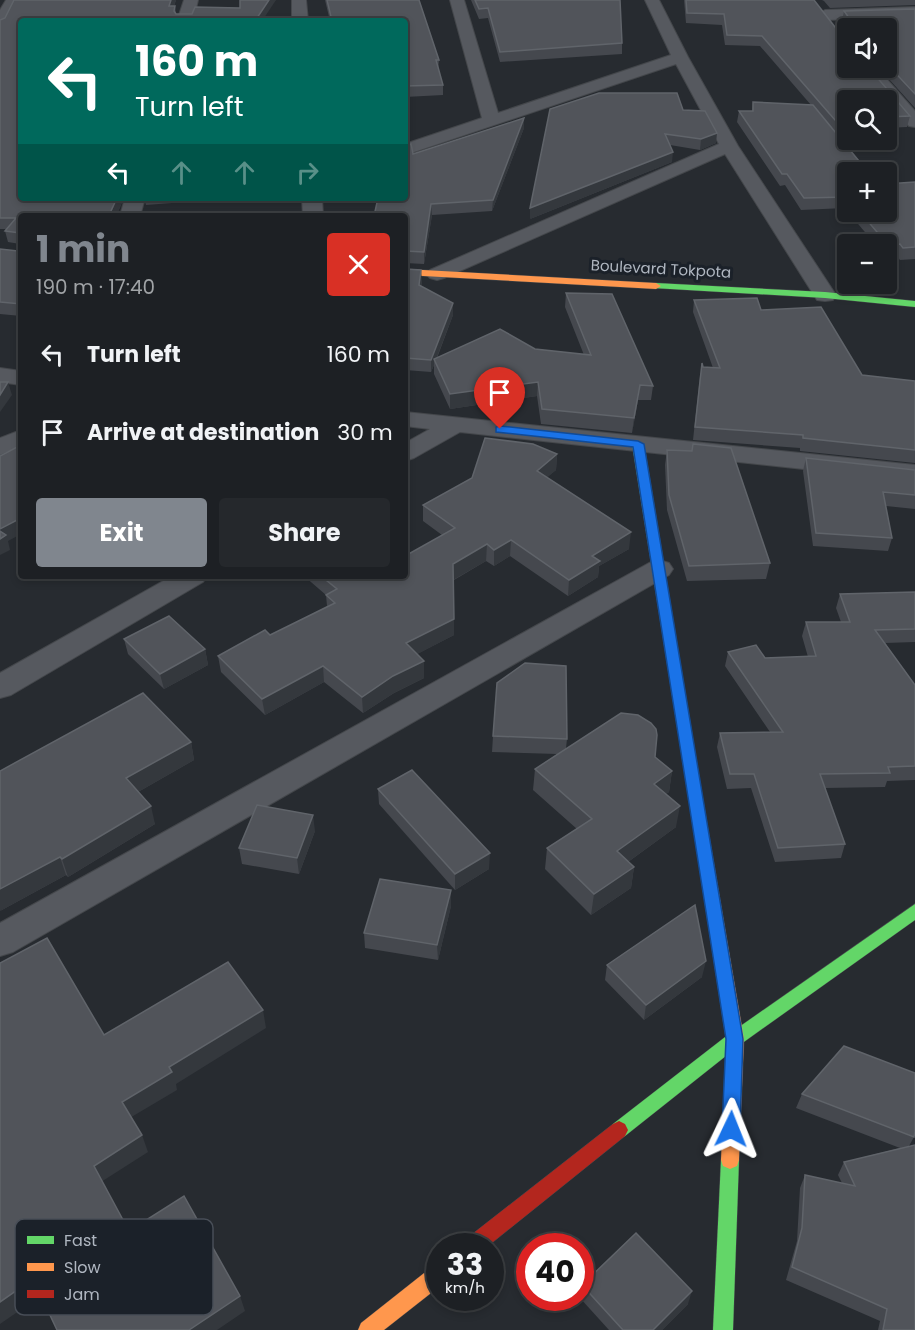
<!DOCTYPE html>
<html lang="en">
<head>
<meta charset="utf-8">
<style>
  :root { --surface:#1d2024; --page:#25282c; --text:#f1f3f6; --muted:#a0a3a6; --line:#3b3e41; --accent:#80868e }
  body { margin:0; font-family:Poppins,sans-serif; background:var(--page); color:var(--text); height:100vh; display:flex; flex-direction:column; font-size:22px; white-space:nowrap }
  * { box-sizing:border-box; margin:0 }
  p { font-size:20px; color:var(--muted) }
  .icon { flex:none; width:33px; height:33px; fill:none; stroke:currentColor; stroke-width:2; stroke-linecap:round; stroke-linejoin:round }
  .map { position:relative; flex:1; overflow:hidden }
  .side { position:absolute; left:18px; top:213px; width:390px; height:366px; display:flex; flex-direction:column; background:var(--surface); border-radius:6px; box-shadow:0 3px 9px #0003,0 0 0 2px var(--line) }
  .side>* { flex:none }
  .hud { position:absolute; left:18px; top:18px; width:390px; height:183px; border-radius:6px; box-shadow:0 3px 9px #0003,0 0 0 2px var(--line); background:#00695c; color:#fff; overflow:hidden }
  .fabs { position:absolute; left:837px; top:18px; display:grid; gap:12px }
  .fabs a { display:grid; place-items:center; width:60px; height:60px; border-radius:6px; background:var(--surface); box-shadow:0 3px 9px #0003,0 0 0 2px var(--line); font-size:30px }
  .speed { position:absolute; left:426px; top:1233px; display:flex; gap:12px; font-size:30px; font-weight:700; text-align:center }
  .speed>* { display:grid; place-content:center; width:78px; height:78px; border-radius:50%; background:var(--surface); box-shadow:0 3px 9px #0003,0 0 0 2px var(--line); line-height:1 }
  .speed small { font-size:15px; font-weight:400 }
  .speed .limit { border:9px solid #d22; background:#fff; color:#111 }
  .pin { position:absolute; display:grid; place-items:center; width:51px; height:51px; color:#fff; margin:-62px -26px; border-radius:50% 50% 50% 0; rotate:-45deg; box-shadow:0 0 6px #0007 }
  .pin .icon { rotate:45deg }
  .me { position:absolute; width:66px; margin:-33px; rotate:2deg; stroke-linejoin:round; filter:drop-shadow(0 0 4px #0008) }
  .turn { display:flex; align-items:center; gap:21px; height:126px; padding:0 18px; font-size:27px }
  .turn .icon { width:78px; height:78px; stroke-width:2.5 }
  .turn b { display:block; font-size:42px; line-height:51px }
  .lanes { display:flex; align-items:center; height:57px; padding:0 18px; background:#0003; justify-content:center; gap:30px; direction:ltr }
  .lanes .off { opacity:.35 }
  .round { display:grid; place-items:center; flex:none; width:63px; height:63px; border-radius:6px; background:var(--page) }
  .headline { display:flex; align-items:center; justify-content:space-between; height:102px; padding:0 18px }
  h1 { font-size:36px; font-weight:700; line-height:45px; color:var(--accent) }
  .action { display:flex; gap:12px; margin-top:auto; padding:12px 18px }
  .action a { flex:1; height:69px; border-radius:6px; background:var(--accent); color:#fff; font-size:24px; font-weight:700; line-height:69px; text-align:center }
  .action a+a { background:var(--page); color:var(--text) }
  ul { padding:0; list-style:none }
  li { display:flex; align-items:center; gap:18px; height:78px; padding:0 18px }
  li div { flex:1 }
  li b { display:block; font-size:22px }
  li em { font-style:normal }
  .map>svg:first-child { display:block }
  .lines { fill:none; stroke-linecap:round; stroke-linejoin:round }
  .street-casing { stroke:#44474b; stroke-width:2 }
  .fast-casing { stroke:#44474b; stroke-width:1 }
  .slow-casing { stroke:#44474b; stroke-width:1 }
  .jam-casing { stroke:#44474b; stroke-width:1 }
  .street { fill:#56595f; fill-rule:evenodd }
  .fast { fill:#63d668; fill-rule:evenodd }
  .slow { fill:#ff974d; fill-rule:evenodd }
  .jam { fill:#b3261e; fill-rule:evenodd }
  .wall { fill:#45484e }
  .shaded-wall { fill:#34383d }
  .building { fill:#51545a; stroke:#60646a; stroke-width:1.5 }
  .route { fill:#1a73e8; stroke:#114b97; stroke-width:1.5 }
  .labels { text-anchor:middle; stroke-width:6; stroke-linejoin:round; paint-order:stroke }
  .far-street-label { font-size:15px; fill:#b0b7c1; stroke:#1b2129 }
  .key { fill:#1b2129; stroke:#484e57; stroke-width:1.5 }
  .key-label { font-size:16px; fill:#b0b7c1 }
</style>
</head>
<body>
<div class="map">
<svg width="915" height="1330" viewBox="0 0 915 1330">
  <rect width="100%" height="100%" fill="#272b30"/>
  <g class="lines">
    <defs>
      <g id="street">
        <polygon points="6,0 20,0 5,27 0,29 0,10"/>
        <polygon points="184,0 198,0 193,21 177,21"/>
        <polygon points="292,0 306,0 308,21 292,21"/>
        <polygon points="450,0 464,0 498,113 671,55 645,0 659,0 688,57 738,146 836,295 833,300 825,301 817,300 725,154 444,278 437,280 430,278 426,274 430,270 719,144 676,64 405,155 405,144 482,118"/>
        <polygon points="915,7 915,17 825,20 817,15 825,10"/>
        <polygon points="861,68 877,68 915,111 915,127 909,126"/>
        <polygon points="125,198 145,198 140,216 120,216"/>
        <polygon points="302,198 322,198 323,216 303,216"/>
        <polygon points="0,368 21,371 21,385 0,382"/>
        <polygon points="405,412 915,465 915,481 460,432 414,458 405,461 405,443 430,429 405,426"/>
        <polygon points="21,430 21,446 0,455 0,438"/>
        <polygon points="659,560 669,563 673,569 669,575 13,952 0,956 0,923 649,563"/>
        <polygon points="172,576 207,576 203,582 11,695 0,698 0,673"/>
      </g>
      <g id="fast">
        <polygon points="656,283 825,292 915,301 915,307 825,298 653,288 653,284"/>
        <polygon points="638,441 644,444 704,806 702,810 692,810 690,806 632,444"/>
        <polygon points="915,904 915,920 741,1044 625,1136 619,1139 613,1136 610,1130 613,1124 729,1034"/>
        <polygon points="730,1151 737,1154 739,1160 733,1330 713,1330 721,1160 723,1154"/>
      </g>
      <g id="slow">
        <polygon points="405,269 656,283 661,286 656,289 405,275"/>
        <polygon points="697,800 702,802 704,806 744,1039 739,1160 737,1166 730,1169 723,1166 721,1160 726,1039 690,806 692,802"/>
        <polygon points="440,1263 440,1286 384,1330 358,1330 361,1323 433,1266"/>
      </g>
      <polygon id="jam" points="619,1121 625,1124 628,1130 625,1136 488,1246 463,1246 466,1239 613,1124"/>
    </defs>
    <use href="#street" class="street-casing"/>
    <use href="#fast" class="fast-casing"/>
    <use href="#slow" class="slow-casing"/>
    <use href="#jam" class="jam-casing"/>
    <use href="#street" class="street"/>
    <use href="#fast" class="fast"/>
    <use href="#slow" class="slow"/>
    <use href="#jam" class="jam"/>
  </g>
  <g class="wall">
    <polygon points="14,0 176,0 174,6 175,6 176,14 192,14 240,8 276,0 21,198 124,198 116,216 21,216 21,316 0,314 0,249 18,251 20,248 20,244 8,242 5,231 6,229 0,229 0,20 5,18"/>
    <polygon points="325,0 419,0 439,60 438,70 443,85 443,95 405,97 405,21 330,21"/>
    <polygon points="471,0 620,0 622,43 622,54 500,62 488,18 479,19"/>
    <polygon points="684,0 815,0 814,1 848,68 910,116 907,127 886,128 886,100 848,100 848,130 834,131 848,172 848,211 845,208 801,210 785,185 780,186 737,122 739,111 752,111 753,102 811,105 760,46 725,45 722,25 686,23"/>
    <polygon points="822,0 915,0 915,5 830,8 824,1"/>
    <polygon points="915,9 915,108 879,68 886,68 886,28 848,28 842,21 844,11"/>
    <polygon points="683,110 716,143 700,150 670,145 672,162 530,219"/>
    <polygon points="524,128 492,211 432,215 424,264 405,263 405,216 377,202 344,198 405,198 413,154"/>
    <polygon points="915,182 915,259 900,260 897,256 886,257 886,244 875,244 848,212 886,212"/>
    <polygon points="144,198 237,198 146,205"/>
    <polygon points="405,269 422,282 421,286 453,315 437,358 535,349 584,355 565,307 566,293 653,386 651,400 638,400 632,433 541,424 537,396 450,409 434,374 434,365 431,372 405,370"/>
    <polygon points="694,300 761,310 862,375 915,381 915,463 800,451 800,448 693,440 700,376 703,367 713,368 693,312"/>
    <polygon points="667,450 770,563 766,579 687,581 667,510 665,465"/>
    <polygon points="557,454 556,470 547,477 629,549 599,566 598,577 568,596 510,556 494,566 486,561 454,580 454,635 417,654 424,678 394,693 363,713 324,682 265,715 221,672 218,656 270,635 327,606 326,595 304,576 405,576 442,535 423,521 423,505"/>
    <polygon points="806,458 915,470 915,509 886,506 892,538 888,551 813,546 803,471"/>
    <polygon points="915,592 915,642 885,643 915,685 915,780 887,781 885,787 825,788 845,844 841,858 775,862 751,788 727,789 717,747 720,733 770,732 725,666 728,652 765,658 808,657 802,636 806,622 841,622 836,608 840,594"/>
    <polygon points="124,639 205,649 208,665 164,689 128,654"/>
    <polygon points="493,736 567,739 566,748 655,757 672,771 669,792 666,794 676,827 628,862 634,867 631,888 591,915 545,869 547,848 577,829 533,790 535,769 557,754 492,752"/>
    <polygon points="191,742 194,760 138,792 155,824 68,877 66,875 0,911"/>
    <polygon points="378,789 489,869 455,890 379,804"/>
    <polygon points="315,831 299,874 242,864 239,848"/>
    <polygon points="451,890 451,906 438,960 365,948 364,933"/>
    <polygon points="607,965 702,977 644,1020 605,980"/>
    <polygon points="802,1094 914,1137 909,1146 915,1330 878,1330 880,1321 786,1280 797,1241 800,1188 805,1175 842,1183 838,1175 844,1162 900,1148 796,1108"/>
    <polygon points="582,1285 688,1304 662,1330 609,1330 580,1298"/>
  </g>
  <g class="shaded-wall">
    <polygon points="171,0 176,0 171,15 169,6"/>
    <polygon points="269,0 276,0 262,21 255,21"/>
    <polygon points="524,118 524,128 492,211 493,200"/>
    <polygon points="408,130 408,141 405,143 405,132"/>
    <polygon points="717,133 716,143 700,150 701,139"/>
    <polygon points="673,152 672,162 530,219 530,208"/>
    <polygon points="117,198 124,198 116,216 110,216"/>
    <polygon points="431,204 432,215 424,264 424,252"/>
    <polygon points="421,270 422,282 419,297 419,285"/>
    <polygon points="453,303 453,315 435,362 434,359 434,365 431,372 431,360"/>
    <polygon points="8,382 12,395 0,412 0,395"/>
    <polygon points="538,382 537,396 450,409 450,394"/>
    <polygon points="640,385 638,400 632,433 634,418"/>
    <polygon points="557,454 556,470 536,487 537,471"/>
    <polygon points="21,518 21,534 8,541 10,550 0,555 0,529"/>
    <polygon points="631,532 629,549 599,566 598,577 568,596 569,580 592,556"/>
    <polygon points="511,540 510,556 494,566 494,550"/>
    <polygon points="487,544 486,561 453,580 453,564"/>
    <polygon points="454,619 454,635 406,660 406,643"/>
    <polygon points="205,649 208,665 164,689 160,674"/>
    <polygon points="424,661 424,678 394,693 363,713 362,697 393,676"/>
    <polygon points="323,666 324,682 265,715 262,699"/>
    <polygon points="191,742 194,760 131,796 126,778"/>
    <polygon points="672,771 669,792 651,805 654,784"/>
    <polygon points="151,806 155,824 68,877 62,859"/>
    <polygon points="680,806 676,827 614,872 617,851"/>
    <polygon points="313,815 315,831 299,874 297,858"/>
    <polygon points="490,853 489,869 455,890 455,874"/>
    <polygon points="60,857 66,875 0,911 0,889"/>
    <polygon points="634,867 631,888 591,915 594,894"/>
    <polygon points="451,890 451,906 438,960 437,945"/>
    <polygon points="706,961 702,977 644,1020 646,1005"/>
    <polygon points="263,1010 266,1028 176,1084 177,1090 128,1119 122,1102 169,1067"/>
    <polygon points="142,1135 148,1152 101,1182 94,1166"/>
    <polygon points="33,1279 42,1295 0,1324 0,1302"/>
    <polygon points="692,1291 688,1304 662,1330 653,1330"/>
    <polygon points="240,1296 245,1311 217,1330 189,1330"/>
  </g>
  <g class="building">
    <polygon points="14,0 171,0 169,6 175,6 174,11 176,14 192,14 195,7 240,8 240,0 269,0 255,21 21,21 21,198 117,198 109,215 81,215 80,216 21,216 21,304 0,302 0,249 18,251 20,248 20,233 5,231 16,218 0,218 0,20 5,18"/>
    <polygon points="327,0 419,0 439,60 436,60 443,85 405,86 405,21 332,21"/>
    <polygon points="475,0 620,0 622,43 500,52 488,8 479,9"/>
    <polygon points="686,0 814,0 842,36 848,38 848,68 869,68 910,116 886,117 886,100 848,100 848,119 835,120 762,36 727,35 724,14 687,13"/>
    <polygon points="915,9 915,94 886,63 886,28 852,28 852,22 844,11"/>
    <polygon points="599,93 677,93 683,110 705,111 717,133 701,139 665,134 673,152 530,208 550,109"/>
    <polygon points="753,102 813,105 868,172 848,172 848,197 804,198 787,174 782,174 739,111 753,111"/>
    <polygon points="524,118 493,200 431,204 424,252 405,251 405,216 374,216 378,198 405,198 405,146 411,144 413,154"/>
    <polygon points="405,120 408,130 405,132"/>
    <polygon points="915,182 915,247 903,248 900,244 888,245 860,212 886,212 886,184"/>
    <polygon points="405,269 421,270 419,285 453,303 431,360 405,358"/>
    <polygon points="566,293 612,294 653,386 640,385 634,418 542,409 538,382 450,394 434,359 500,329 535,349 591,355"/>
    <polygon points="757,298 761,310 821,307 862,375 915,381 915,450 803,438 803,435 695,427 702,363 703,367 720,368 694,300"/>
    <polygon points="0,382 8,382 0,395"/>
    <polygon points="485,438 533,444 557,454 537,471 631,532 592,556 600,561 569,580 511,540 494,550 487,544 453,564 454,619 406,643 424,661 393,676 362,697 323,666 262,699 218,656 265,630 270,635 335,603 326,595 337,589 321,576 405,576 405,556 455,528 423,505 472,478"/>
    <polygon points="693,444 731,448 770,563 689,566 669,495 667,450 692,451"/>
    <polygon points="21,445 21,518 0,529 0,456"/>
    <polygon points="806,458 915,470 915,495 883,492 892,538 816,533"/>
    <polygon points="0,531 6,535 0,539"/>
    <polygon points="915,592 915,629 875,630 915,685 915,766 888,767 890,773 820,774 845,844 778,848 754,774 730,774 720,733 783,732 728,652 756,645 765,658 816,656 806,622 850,622 840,594"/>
    <polygon points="169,616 205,649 160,674 124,639"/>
    <polygon points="525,663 566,666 567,739 493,736 497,683"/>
    <polygon points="143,693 191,742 126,778 151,806 62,859 60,857 0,889 0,771"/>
    <polygon points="621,713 638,715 651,723 656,729 657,735 655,757 672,771 654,784 680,806 617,851 634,867 594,894 547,848 592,819 535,769"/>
    <polygon points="412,770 490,853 455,874 378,789"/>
    <polygon points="257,805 313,815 297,858 239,848"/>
    <polygon points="380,879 451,890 437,945 364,933"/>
    <polygon points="695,905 706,961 646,1005 607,965"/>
    <polygon points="47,938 104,1035 228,962 263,1010 169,1067 172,1072 122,1102 142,1135 94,1166 129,1231 184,1196 240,1296 189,1330 57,1330 33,1279 0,1302 0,963"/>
    <polygon points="844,1046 915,1073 915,1131 914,1137 802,1094"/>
    <polygon points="915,1145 915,1330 883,1330 887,1309 792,1267 802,1228 805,1175 855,1186 844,1162"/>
    <polygon points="636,1233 692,1291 653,1330 623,1330 582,1285"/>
  </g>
  <polygon class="route" points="500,426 638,441 644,444 743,1039 740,1129 738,1135 731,1137 725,1135 722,1129 726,1039 633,447 496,432 496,427"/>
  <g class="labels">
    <g class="far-street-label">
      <text transform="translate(661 269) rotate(3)" y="5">Boulevard Tokpota</text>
    </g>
  </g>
  <rect x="15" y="1219" width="198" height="96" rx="9" class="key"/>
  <rect x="27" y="1236" width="27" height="8" fill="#63d668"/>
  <rect x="27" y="1263" width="27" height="8" fill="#ff974d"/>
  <rect x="27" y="1290" width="27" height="8" fill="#b3261e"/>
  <g class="key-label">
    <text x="64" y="1246">Fast</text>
    <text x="64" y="1273">Slow</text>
    <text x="64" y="1300">Jam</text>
  </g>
</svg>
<div class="fabs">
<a><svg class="icon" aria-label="sound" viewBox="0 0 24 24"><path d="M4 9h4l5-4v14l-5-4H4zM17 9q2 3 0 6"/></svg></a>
<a><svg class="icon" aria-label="search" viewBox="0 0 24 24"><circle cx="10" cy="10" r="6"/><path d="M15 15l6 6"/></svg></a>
<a>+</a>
<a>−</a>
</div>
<div class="speed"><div>33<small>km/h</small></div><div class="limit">40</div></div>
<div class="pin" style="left:500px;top:429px;background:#d93025"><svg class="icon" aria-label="arrive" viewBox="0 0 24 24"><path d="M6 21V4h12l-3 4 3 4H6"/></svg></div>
<svg class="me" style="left:731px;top:1129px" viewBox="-20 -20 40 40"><path d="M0-17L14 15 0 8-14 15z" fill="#1a73e8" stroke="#fff" stroke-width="4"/></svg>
<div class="hud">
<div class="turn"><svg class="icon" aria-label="left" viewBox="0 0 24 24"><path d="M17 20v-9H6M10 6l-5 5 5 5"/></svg><div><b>160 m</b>Turn left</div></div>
<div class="lanes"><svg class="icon" aria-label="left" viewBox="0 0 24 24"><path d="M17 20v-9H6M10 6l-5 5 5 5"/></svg><svg class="icon off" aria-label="ahead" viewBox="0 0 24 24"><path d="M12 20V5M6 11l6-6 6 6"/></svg><svg class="icon off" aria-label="ahead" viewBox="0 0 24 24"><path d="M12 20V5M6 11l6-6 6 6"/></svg><svg class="icon off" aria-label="right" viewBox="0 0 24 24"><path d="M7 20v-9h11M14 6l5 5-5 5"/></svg></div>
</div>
<section class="side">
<div class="headline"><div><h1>1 min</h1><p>190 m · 17:40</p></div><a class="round" style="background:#d93025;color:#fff"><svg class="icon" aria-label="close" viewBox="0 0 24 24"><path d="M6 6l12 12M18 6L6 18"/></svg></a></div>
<ul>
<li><svg class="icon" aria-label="left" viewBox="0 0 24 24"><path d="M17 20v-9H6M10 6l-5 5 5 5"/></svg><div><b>Turn left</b></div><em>160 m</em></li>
<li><svg class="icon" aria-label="arrive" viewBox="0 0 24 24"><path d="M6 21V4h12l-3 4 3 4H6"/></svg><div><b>Arrive at destination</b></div><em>30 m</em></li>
</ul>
<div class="action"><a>Exit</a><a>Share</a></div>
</section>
</div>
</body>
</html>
